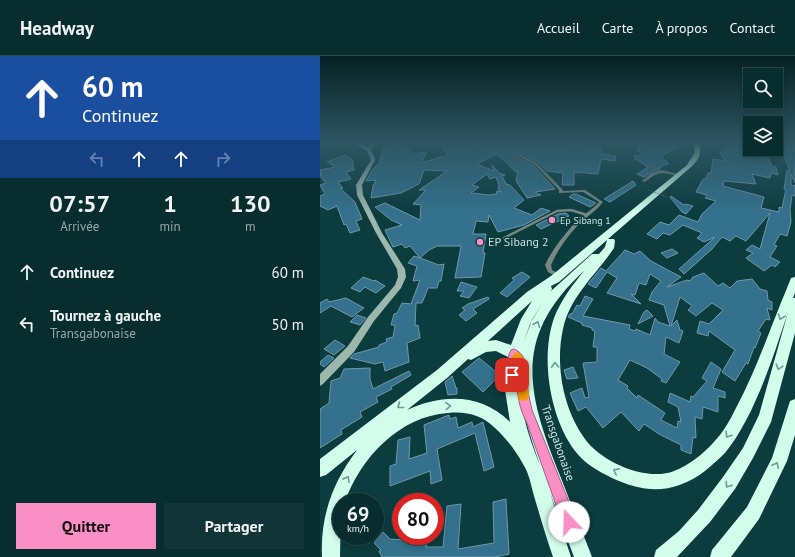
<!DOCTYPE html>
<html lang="fr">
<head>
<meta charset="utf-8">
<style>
  :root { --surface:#082d2e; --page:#113536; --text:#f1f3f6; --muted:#98a8aa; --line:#29494a; --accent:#fa8fc6 }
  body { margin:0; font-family:"PT Sans",sans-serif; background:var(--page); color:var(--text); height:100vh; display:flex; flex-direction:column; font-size:15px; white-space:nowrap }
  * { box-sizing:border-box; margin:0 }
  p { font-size:13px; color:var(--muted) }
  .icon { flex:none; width:22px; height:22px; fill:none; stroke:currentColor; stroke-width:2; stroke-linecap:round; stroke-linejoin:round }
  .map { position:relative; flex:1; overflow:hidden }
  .sheet { display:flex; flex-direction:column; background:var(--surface); width:320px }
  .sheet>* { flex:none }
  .banner { background:#1a4fa0; color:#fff; overflow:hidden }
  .controls { position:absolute; left:423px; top:12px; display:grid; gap:8px }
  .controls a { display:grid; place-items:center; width:40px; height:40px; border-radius:0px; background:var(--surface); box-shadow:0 2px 6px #0003,0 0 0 1px var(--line); font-size:20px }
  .speed { position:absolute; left:12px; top:437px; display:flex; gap:8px; font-size:20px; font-weight:700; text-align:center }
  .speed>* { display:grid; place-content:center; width:52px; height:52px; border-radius:50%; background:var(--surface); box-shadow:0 2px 6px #0003,0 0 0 1px var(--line); line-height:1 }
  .speed small { font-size:10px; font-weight:400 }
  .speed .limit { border:6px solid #d22; background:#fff; color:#111 }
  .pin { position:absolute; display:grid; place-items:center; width:34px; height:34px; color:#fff; margin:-17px; border-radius:8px; box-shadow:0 2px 6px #0006 }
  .me { position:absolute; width:44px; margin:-22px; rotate:339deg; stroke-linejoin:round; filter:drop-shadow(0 0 3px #0008) }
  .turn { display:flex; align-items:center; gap:14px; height:84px; padding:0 16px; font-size:18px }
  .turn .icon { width:52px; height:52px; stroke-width:2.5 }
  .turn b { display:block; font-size:28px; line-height:34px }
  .lanes { display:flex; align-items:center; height:38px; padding:0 16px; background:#0003; justify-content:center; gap:20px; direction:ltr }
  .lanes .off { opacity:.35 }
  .eta { display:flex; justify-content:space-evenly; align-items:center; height:68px; text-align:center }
  .eta b { font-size:24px; font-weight:600; line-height:28px }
  .cta { display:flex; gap:8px; margin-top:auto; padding:8px 16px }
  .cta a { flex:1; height:46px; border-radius:0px; background:var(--accent); color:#111; font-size:16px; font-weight:600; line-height:46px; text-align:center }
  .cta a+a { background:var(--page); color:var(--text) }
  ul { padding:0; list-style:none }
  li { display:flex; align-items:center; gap:12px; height:52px; padding:0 16px }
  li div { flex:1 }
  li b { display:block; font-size:15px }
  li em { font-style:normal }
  header { display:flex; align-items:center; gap:24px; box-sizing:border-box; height:56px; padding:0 20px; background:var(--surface); border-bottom:1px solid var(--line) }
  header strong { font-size:19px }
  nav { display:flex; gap:22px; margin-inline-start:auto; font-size:14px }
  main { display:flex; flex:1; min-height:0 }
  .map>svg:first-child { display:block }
  .building { fill:#33718c; stroke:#7298aa; fill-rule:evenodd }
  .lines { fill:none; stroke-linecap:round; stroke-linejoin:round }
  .lane { stroke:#778881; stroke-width:2.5 }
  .street { fill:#778881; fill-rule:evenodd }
  .secondary { fill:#9cb7ac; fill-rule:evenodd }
  .highway { fill:#d2fdeb; fill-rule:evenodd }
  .path-bridge { stroke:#487173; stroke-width:1; stroke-dasharray:1 1; stroke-linecap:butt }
  .oneway { stroke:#6e9c94 }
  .route { fill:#fa8fc6; stroke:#a25d81 }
  .slow { fill:#f59e0b }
  .poi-dot { fill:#fa8fc6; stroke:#0b3c3e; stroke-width:1.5 }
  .labels { text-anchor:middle; stroke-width:3; stroke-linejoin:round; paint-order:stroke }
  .far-poi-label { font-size:10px; fill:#c9e1e1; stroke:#0b3c3e; text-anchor:start }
  .poi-label { font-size:12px; fill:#c9e1e1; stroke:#0b3c3e; text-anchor:start }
  .street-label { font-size:12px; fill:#c9e1e1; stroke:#0b3c3e }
</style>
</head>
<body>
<header>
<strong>Headway</strong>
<nav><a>Accueil</a><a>Carte</a><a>À propos</a><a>Contact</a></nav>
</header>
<main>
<section class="sheet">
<div class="banner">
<div class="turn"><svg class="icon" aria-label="ahead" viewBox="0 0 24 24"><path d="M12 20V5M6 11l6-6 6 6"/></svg><div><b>60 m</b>Continuez</div></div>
<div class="lanes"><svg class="icon off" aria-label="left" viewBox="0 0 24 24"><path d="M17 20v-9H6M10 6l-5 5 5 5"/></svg><svg class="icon" aria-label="ahead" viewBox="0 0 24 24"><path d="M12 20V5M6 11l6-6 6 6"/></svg><svg class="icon" aria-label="ahead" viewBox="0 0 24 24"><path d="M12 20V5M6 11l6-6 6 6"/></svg><svg class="icon off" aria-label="right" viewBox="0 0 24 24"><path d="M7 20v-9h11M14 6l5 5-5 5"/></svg></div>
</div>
<div class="eta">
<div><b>07:57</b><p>Arrivée</p></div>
<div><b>1</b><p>min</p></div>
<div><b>130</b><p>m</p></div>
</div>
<ul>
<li><svg class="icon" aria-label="ahead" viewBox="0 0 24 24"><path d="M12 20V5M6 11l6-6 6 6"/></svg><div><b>Continuez</b></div><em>60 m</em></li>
<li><svg class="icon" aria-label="left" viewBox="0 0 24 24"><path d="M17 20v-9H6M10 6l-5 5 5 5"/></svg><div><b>Tournez à gauche</b><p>Transgabonaise</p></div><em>50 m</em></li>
</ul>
<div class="cta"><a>Quitter</a><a>Partager</a></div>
</section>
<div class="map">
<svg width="475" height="501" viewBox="0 0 475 501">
  <rect width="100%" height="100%" fill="#0b3c3e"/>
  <g class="building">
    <path d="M66,87h9l13,6 4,5 15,-2 -6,11 27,-8 -9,-12h40l1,2 5,-2h81l11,3 6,-2 10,3 9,1 -2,5 16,3 -1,5 -14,-2 -3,15 -24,-2v13h-12l1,-12 -16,-2 -9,-9 -22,-12h-4v4l22,12 21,23 -20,3 6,3 -14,3 -11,-17 2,-10 -2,1 -19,-18 -20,10 17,7 -2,-6 7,8 6,2 -3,1 4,8 4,1 14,15 -10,8 18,7 9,-7 9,3 -26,14 -26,7 -9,-17 -1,7 -12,-1 -3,13h13l-3,19h2l-4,24 -26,1 6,-32h-24l-8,4 -9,8 19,7 5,-1 -3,17h-2l-2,7h-9l-6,15h-6l-1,23 3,-1 2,13 -13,5 2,19 -24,9 -2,-9 -8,2 -25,-6 4,-4 25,-7v-2l8,-3 -1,-3 7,-2 2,-12h-4l3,-11 3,-1 5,-10 9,1 9,-24 -7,1 4,-15 -9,-3 6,-7 6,2 -10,-12 -5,2 -3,-4 -9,3 -8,-17 17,-5 -11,-5 -16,-13 10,-4 35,17 1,-15 -8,-1 13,-14h-7l28,-19 -23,-1 -5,14 -18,9 -30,5 2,-12 3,-6 -10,1 7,-12 6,-6zM167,118l3,5 6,-2 3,9 -1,3 3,3 -4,-1 -1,3 -6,1 -19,-2 8,-6 -7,-2z"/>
    <polygon points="323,87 349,87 357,92 341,100 349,108 344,109 339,113 331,116 324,121 317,118 328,111 314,102 316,102 314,100 321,99 317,91"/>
    <polygon points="408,87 411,87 413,90 436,94 441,100 447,100 452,110 456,111 458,119 451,117 450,122 432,118 436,128 404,125 403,130 444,141 441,152 459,156 459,151 462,152 466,133 464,133 467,114 470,115 459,87 475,87 475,127 471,118 471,129 475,130 475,140 472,139 470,154 471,166 467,180 460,178 454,189 457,190 450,201 460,206 455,211 452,209 444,215 426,202 433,197 426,194 432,189 440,193 450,157 426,185 416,180 410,185 402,181 392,193 364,218 359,213 395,181 384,186 377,182 382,177 363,169 350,179 343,177 337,183 327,178 340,166 349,169 359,159 378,166 382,158 396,145 385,142 387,139 376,136 383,123 386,123 388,117 391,117 393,103 405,105 400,97"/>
    <polygon points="26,99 32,104 34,114 26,116 31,123 18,126 23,132 20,132 35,146 42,163 36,165 40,174 30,177 26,168 24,169 17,150 8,154 0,150 0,140 5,138 0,129 6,127 1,121 0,114 15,111 7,106"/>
    <polygon points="313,125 316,129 293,144 290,146 284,143"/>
    <polygon points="253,138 256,138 276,147 270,151 249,141"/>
    <polygon points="351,140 364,149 365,148 373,150 366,158 362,156 350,141"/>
    <polygon points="246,157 249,160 221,173 216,169 238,158"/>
    <polygon points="352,193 358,197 347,202 341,197"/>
    <polygon points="305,194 314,198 320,195 331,205 361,221 347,231 367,224 370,225 373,221 384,217 398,230 403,227 410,232 417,225 432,223 440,233 447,235 448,244 452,246 452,254 447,252 450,264 446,263 438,275 441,277 435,292 434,291 428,308 426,307 415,325 402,316 415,294 389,275 388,280 377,277 380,265 389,268 403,254 392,247 376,260 368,254 372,250 360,241 351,270 357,264 360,274 363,275 359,287 346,281 344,298 360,306 346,327 341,325 342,323 327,312 310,304 298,324 308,330 307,332 317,342 318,339 345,357 341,364 357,372 358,365 361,366 358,351 348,346 350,337 370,346 371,340 373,341 387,325 382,322 391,306 401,313 393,332 405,336 405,342 398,340 398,356 383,351 382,363 375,361 376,382 373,381 371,398 361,394 361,389 339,378 324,368 319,375 301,356 283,372 266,351 258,355 250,337 262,332 265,342 269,341 263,307 277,306 277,291 273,291 275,275 272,274 272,272 262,269 262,267 248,261 250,258 252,258 257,249 260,250 265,240 273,243 263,260 310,269 309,273 315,275 316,273 330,279 335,262 338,266 350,270 344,249 329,244 332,236 341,225 330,218 326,229 319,227 315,239 311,238 321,248 287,237 297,222 287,216 276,232 268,228 281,212 286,215"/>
    <polygon points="202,216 210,221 187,241 180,237 194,224 192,222"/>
    <polygon points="43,221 54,225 55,224 65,230 56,237 45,231 40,236 31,232"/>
    <polygon points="141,226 157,231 149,242 140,240 144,235 137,235"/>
    <polygon points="168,241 169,243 153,253 157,257 146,265 139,259 145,254 142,252 148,248"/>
    <polygon points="26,242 44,252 32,261 11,250 0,257 0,247 7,243 9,246"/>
    <polygon points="327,254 333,260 318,268 324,256"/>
    <polygon points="37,259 46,262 40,269 30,266"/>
    <polygon points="15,284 25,290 14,299 4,293"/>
    <polygon points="8,299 14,302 4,311 0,308 0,306"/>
    <polygon points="159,302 180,319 163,336 142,316"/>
    <polygon points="253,311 258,322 247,323 244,314"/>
    <polygon points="50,312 50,323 53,333 89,315 91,319 71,331 72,333 56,341 58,346 40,356 42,361 21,374 22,378 0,392 0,353 9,347 11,325 20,322 24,313"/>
    <polygon points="132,320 136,332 137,332 137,338 128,339 125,326"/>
    <polygon points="129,359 130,363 136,361 138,372 152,366 153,371 163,366 174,411 164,415 155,377 117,393 122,424 111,428 110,415 70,430 70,410 76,408 78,384 90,381 89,403 107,397 104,369"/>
    <polygon points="186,443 189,498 175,501 62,501 59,495 61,494 54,487 63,476 70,483 85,484 86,480 109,480 106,491 123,491 127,450 141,448 138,493 174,487 173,446"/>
  </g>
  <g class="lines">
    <polyline class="lane" points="184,182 237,155 251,154 267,159"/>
    <g class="street">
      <polygon points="49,87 53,87 54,89 50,95 49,95 47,94 50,89"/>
      <path d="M193,95h2l22,12 25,26 1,2 22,-1 18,12c-6,8 -14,13 -21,19 -13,13 -24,28 -31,44l1,5 9,5 1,1 -1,1h-4l-9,-5 -3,-7c8,-17 21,-33 34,-46 7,-6 14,-10 20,-17l-16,-10 -24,1v-3l-24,-25 -22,-12z"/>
      <path d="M340,114l7,1 13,4 -2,1c-16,-4 -20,-5 -33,6l-3,-1 9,-8z"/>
    </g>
    <path class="secondary" d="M33,87c11,0 20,6 22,17l-13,25 1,10 19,38 23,36 1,8 -5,11 -27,33 -20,31 -31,32 -3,2v-12l28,-28 20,-29 27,-32 3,-8 -1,-8 -21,-36 -19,-38 -1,-10 15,-25 -4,-9z"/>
    <g class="highway">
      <path d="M373,87h6c3,11 0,16 -8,24l-83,72h6l1,2 -1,7c-18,27 -44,48 -51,81 -8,36 0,80 22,110 16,23 62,43 89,32 14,-5 29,-17 39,-28 10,-10 17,-23 23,-35 21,-39 34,-80 51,-120l4,-10 4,-1v16l-2,5h2v35l-24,89 -18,36 -18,31 -25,33 -33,35h-23l2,-7 23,-19 19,-21 25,-33 20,-29 16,-33 29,-103c-14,43 -34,106 -63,141 -6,6 -13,12 -20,18 -31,23 -59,23 -93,7 -14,-7 -27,-14 -37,-27 -25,-33 -35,-93 -21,-133 7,-18 19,-34 31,-48 -74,67 -58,124 -24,208 10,26 21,53 31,79h-18l-24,-64 21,64h-18c-7,-20 -13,-41 -19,-61 -3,-11 -5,-23 -11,-32 -7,-13 -17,-26 -28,-36 -13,-13 -29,-17 -47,-15 -48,3 -88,45 -103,89h-4l-1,55h-18c-2,-41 11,-75 35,-107l-31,25 -6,2v-18l117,-89 90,-78 24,-16 136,-111 8,-13zM287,184l-2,7 -6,7h-7l-41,37 1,-2 -1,-3 8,-4zM212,245l-11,18 -10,26 -15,-5 -8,1zM223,246l-13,22 -6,17 8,-21zM176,295l12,6 -3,33 5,32c-29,-29 -68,-28 -103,-12l40,-32 21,-19 3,1 15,-8zM199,314c0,33 10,63 21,95 -13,-32 -21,-59 -21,-94z"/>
      <polygon points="475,343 475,379 467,405 439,463 411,501 390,501 392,494 427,451 452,402 470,345"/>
    </g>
    <polyline class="path-bridge" points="328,134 350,142"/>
  </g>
  <defs><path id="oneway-chevron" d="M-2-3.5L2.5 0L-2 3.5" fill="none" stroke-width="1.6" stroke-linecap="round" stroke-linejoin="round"/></defs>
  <g class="oneway">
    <use href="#oneway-chevron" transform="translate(461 261) rotate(109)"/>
    <use href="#oneway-chevron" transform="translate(217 268) rotate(-67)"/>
    <use href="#oneway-chevron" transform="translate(235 309) rotate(-93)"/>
    <use href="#oneway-chevron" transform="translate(459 311) rotate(106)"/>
    <use href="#oneway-chevron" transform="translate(80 350) rotate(142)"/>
    <use href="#oneway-chevron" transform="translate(128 350) rotate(-3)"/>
    <use href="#oneway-chevron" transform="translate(408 379) rotate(124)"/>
    <use href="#oneway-chevron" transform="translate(456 409) rotate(-65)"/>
    <use href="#oneway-chevron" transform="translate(296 415) rotate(-154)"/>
    <use href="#oneway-chevron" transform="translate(27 423) rotate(-60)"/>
    <use href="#oneway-chevron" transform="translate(408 429) rotate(125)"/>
  </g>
  <linearGradient id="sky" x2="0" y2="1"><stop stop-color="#062122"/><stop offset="0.55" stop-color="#2e5663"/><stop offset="1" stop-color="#2e5663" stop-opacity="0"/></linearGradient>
  <rect width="475" height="157" fill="url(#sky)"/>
  <path class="route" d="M194,293c16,6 12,29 14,42 1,7 3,13 4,19l45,112 -2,5 -6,2 -5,-2 -2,-5 -35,-99c-8,-14 -10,-30 -11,-46l-1,2 -3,1 -4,-1 -2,-4 3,-21 2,-4z"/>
  <polygon class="slow" points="197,296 201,298 206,308 209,340 207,344 203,345 199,344 198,340 196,308 192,301 194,298"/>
  <g class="poi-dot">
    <circle cx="232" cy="164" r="4"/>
    <circle cx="160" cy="186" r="4"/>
  </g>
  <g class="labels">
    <g class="far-poi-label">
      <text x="240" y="168">Ep Sibang 1</text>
    </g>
    <g class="poi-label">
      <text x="168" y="190">EP Sibang 2</text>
    </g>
    <g class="street-label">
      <text transform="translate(238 387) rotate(71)" y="4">Transgabonaise</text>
    </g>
  </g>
</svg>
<div class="controls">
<a><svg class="icon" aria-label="search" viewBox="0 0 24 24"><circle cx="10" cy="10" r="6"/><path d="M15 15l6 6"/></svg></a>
<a><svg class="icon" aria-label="layers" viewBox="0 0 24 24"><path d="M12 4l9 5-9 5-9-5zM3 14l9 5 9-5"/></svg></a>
</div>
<div class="speed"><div>69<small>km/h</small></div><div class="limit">80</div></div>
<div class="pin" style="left:192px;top:319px;background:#d93025"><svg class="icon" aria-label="arrive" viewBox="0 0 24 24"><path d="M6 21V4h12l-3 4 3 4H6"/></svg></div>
<svg class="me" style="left:249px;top:466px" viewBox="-20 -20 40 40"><circle r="19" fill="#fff"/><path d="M0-13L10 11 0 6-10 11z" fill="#fa8fc6"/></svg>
</div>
</main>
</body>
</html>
